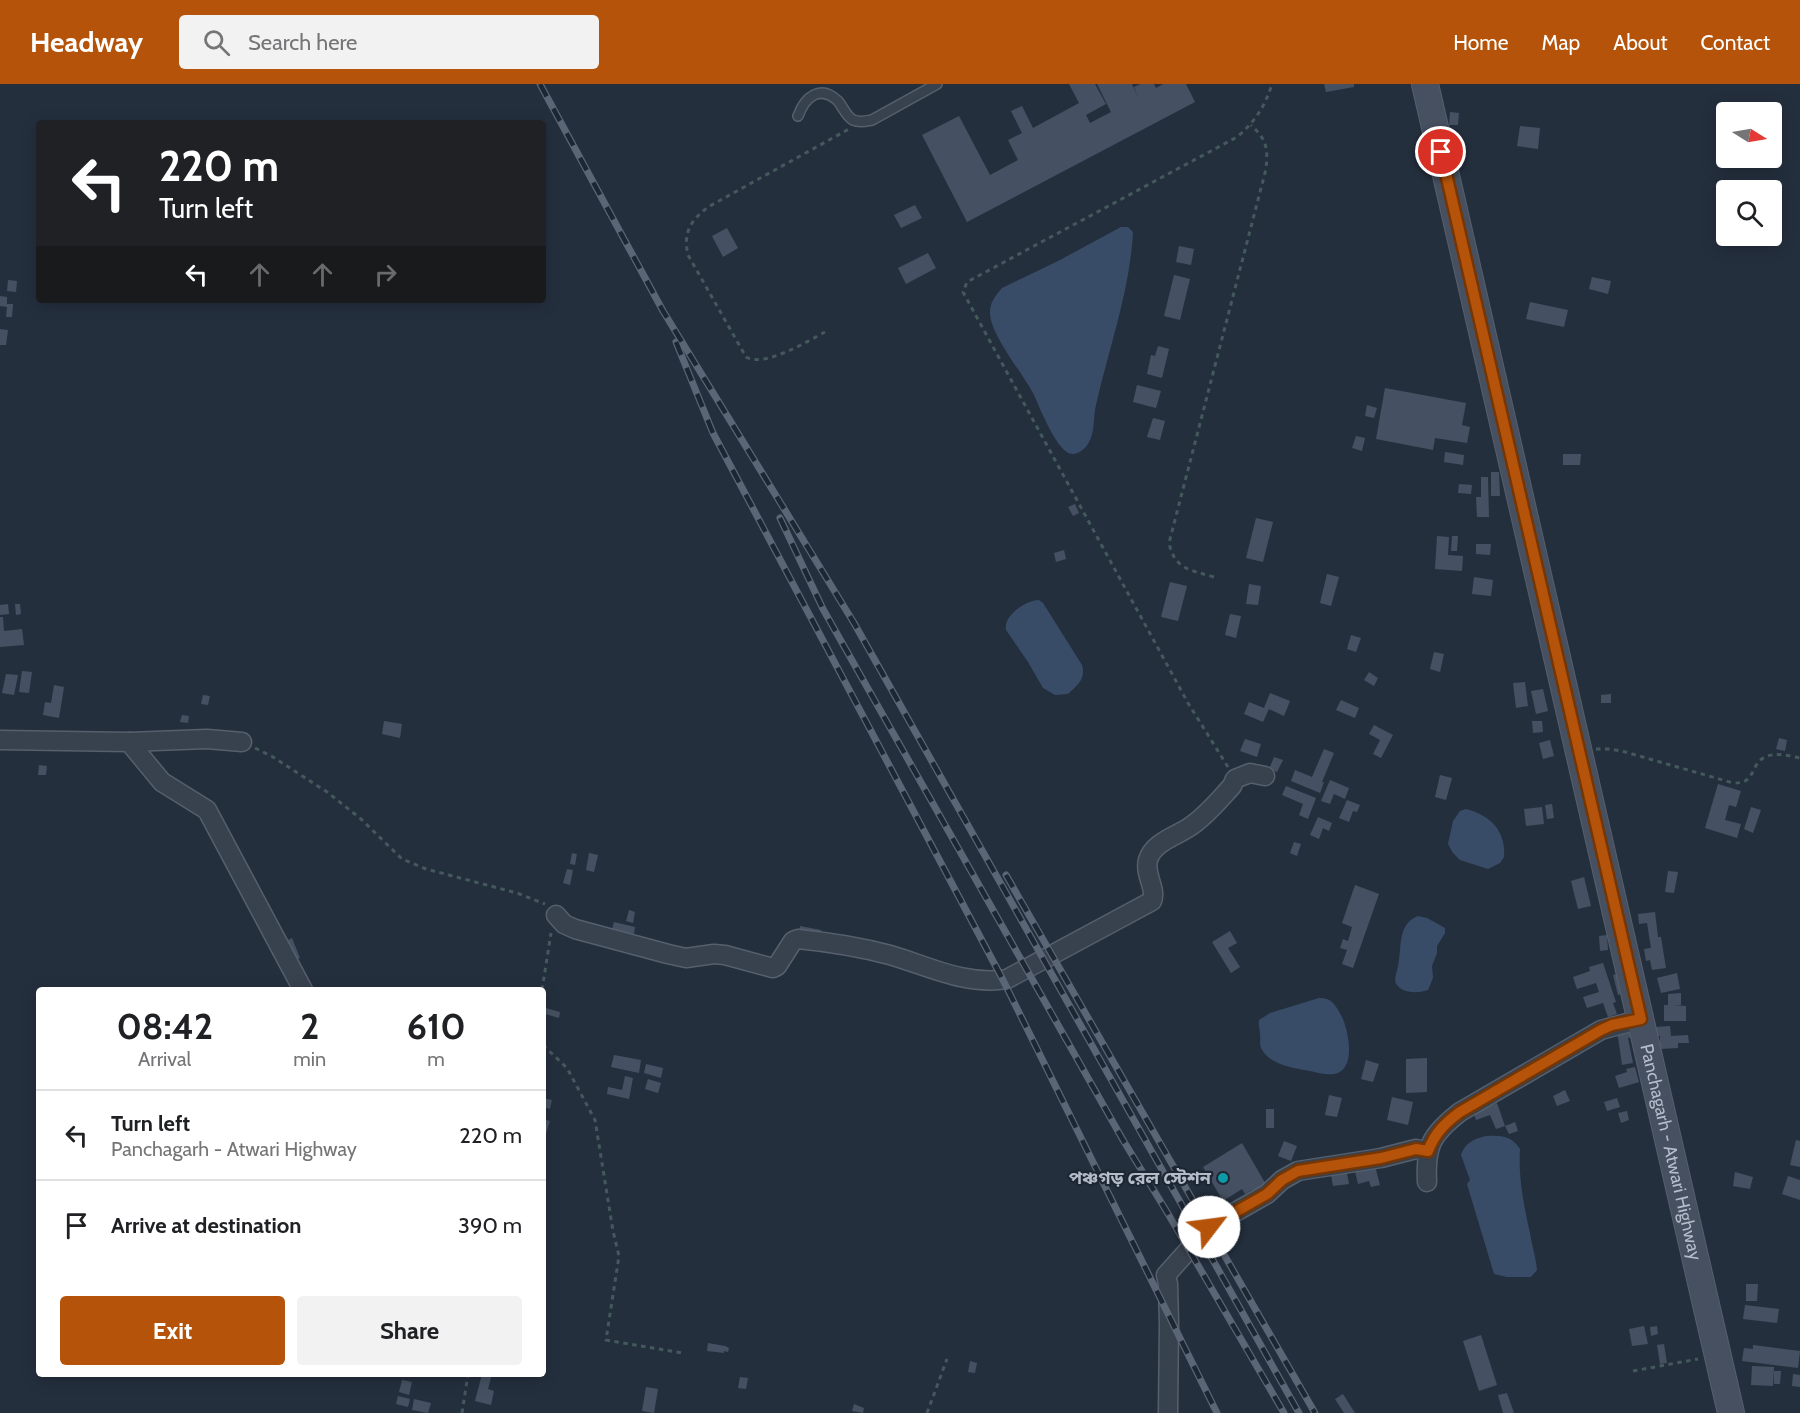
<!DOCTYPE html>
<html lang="en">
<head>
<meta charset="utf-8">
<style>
  :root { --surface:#fff; --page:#f2f2f2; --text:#202124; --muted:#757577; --line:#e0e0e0; --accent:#b45309 }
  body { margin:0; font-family:Cabin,"Noto Sans Bengali",sans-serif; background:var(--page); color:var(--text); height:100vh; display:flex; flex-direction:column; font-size:22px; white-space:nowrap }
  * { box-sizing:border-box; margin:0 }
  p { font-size:20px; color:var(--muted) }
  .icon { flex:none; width:33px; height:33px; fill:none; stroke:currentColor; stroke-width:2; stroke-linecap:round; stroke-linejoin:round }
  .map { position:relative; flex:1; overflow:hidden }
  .panel { position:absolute; left:36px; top:903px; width:510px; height:390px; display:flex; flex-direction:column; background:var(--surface); border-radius:6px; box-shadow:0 3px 15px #0003 }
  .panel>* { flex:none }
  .banner { position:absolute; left:36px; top:36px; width:510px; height:183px; border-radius:6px; box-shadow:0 3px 15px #0003; background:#202124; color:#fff; overflow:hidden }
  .needle { width:39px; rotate:101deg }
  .fabs { position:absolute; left:1716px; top:18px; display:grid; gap:12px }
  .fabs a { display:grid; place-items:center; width:66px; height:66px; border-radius:6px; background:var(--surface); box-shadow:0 3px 15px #0003; font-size:30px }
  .pin { position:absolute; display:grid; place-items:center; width:51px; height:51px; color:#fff; margin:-26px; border:3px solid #fff; border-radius:50%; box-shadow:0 2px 6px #0007 }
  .me { position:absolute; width:66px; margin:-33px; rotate:60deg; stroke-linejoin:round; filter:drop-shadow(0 0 4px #0008) }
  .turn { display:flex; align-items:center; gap:21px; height:126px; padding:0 24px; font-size:27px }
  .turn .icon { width:78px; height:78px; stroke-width:2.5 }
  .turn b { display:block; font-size:42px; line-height:51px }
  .lanes { display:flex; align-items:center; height:57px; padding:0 24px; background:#0003; justify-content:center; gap:30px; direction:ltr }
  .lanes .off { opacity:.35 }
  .eta { display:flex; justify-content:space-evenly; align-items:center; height:102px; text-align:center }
  .eta b { font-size:36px; font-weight:800; line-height:42px }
  .cta { display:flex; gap:12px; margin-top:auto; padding:12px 24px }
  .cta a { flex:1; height:69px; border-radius:6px; background:var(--accent); color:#fff; font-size:24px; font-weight:800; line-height:69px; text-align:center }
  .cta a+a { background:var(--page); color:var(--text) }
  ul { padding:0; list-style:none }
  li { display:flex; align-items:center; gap:18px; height:90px; padding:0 24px; border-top:2px solid var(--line) }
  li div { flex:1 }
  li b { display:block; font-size:22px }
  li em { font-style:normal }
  header { display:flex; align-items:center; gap:36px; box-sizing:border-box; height:84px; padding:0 30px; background:var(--accent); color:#fff }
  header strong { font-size:28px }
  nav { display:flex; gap:33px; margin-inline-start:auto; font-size:21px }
  .search { width:420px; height:54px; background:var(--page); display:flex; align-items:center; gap:15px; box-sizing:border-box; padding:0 21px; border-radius:6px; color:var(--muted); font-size:22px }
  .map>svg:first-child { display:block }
  .water { fill:#394c67 }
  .building { fill:#455162 }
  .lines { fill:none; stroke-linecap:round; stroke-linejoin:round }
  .service-casing { stroke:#565f6c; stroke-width:12 }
  .minor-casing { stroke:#565f6c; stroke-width:21 }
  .secondary-casing { stroke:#565f6c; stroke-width:28 }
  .path { stroke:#44595c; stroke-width:3; stroke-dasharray:4.5 4.5; stroke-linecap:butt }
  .service { stroke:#38414e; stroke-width:9 }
  .minor { stroke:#38414e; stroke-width:18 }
  .secondary { stroke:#465061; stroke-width:26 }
  .rail-casing { stroke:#5a6575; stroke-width:7 }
  .rail { stroke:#1d2633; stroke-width:4.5; stroke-dasharray:14; stroke-linecap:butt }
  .route-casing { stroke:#753606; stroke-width:15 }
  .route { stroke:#b45309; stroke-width:10 }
  .culture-dot { fill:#0f9aa8; stroke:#1d2633; stroke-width:2 }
  .labels { text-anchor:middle; stroke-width:4.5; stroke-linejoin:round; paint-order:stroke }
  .street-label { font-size:18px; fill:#b4bcc9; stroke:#1d2633 }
  .poi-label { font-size:18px; font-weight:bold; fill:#b4bcc9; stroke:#1d2633; text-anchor:end }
</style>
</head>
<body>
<header>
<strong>Headway</strong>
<div class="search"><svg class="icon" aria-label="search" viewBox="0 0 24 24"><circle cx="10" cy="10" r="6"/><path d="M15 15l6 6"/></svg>Search here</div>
<nav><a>Home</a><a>Map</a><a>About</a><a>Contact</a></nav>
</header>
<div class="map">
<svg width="1800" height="1329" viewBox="0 0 1800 1329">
  <rect width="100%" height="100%" fill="#242f3e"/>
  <g class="water">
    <path d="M1121,143h7l5,5c-3,59 -24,115 -37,173 -3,11 -1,25 -6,35 -3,7 -9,13 -17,14 -15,1 -33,-46 -39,-59 -10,-20 -45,-62 -44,-83 0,-10 6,-17 12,-24l56,-27z"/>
    <path d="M1039,516l4,3 39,62c4,13 -4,20 -14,29l-13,1 -12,-7 -15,-26 -22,-32c-3,-14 20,-30 33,-30z"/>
    <path d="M1466,725c24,6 40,22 38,48l-4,6 -12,6 -28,-9 -7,-7 -5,-9 5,-23 7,-10z"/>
    <path d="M1418,832l9,2 18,10v5l-8,13v7l-5,13 1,12 -5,12c-8,3 -25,4 -31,-5 -4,-5 0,-13 1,-19 4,-18 -1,-42 20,-50z"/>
    <path d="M1319,914c13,-1 17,8 23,19 6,13 14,48 -4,56 -8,3 -20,0 -28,-2 -16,-3 -41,-6 -49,-23 -2,-5 0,-10 -1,-14 0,-5 -2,-8 -1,-14l11,-7z"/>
    <path d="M1486,1052c14,-1 26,0 34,13 -2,27 4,58 10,84 2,13 6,25 7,37l-6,7h-24l-13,-3 -27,-90 3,-4 -9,-25c4,-12 12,-16 25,-19z"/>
  </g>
  <g class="building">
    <polygon points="1069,0 1095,0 1106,20 1086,31 1090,39 1111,28 1097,0 1132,0 1138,13 1134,3 1140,0 1154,0 1156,4 1163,0 1186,0 1195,18 967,138 922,51 959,32 990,91 1018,76 1008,56 1022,49 1011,27 1022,22 1033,44 1079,19"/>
    <polygon points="1324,0 1354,0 1354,3 1326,8"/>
    <polygon points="1450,28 1459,29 1458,41 1449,41"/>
    <polygon points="1520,42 1540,44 1538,65 1517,62"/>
    <polygon points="915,121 922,134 901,144 894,131"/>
    <polygon points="727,144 738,164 723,173 712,152"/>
    <polygon points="1179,162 1194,165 1191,181 1176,178"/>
    <polygon points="928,169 936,184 906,200 898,184"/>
    <polygon points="1174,191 1190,195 1180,236 1164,232"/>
    <polygon points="1592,193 1611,197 1608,210 1589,205"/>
    <polygon points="8,196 17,197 16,208 7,207"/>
    <polygon points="0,212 7,213 7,220 13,220 12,233 6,233 7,223 0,222"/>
    <polygon points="1530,218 1568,226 1564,243 1526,235"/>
    <polygon points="0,245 8,246 6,261 0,261"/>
    <polygon points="1158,262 1169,265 1162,294 1147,290 1151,271 1155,272"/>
    <polygon points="1137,301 1161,307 1156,324 1133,318"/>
    <polygon points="1385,304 1466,319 1462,341 1470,343 1467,359 1435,354 1433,366 1376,355"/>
    <polygon points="1367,321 1377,324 1374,334 1365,332"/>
    <polygon points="1153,334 1165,337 1160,356 1147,353"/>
    <polygon points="1356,352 1365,354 1362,367 1352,364"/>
    <polygon points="1445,368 1464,371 1463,381 1444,378"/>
    <polygon points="1563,370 1581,370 1580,381 1563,381"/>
    <polygon points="1491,388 1499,388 1500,412 1491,412"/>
    <polygon points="1481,393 1488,393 1489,433 1477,433 1476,413 1481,413"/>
    <polygon points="1459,400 1472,401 1471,410 1458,409"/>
    <polygon points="1075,420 1079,429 1073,432 1068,423"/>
    <polygon points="1256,434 1273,438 1263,478 1246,474"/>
    <polygon points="1437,452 1449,453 1448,471 1463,472 1462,487 1435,485"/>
    <polygon points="1452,452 1458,452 1457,467 1451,467"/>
    <polygon points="1476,460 1491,460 1490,471 1476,470"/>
    <polygon points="1064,466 1066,475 1056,478 1054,469"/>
    <polygon points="1327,490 1339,493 1331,522 1320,519"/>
    <polygon points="1474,493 1493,496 1491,512 1472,510"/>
    <polygon points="1170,498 1187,502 1178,537 1161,533"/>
    <polygon points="1249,500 1261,502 1258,521 1246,520"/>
    <polygon points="8,520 9,530 0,531 0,521"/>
    <polygon points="15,520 20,520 21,530 16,531"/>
    <polygon points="1230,530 1241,532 1236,554 1225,551"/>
    <polygon points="0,533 3,533 4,547 22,545 24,561 0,563"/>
    <polygon points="1351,551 1361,554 1356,568 1347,565"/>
    <polygon points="1434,568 1444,570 1440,588 1430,585"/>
    <polygon points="22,587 32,588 29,609 19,608"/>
    <polygon points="1369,588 1378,594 1374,602 1364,596"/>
    <polygon points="6,590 18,591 14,611 2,609"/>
    <polygon points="1525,598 1528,622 1516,624 1513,599"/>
    <polygon points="54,601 64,603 59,634 43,631 45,618 51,619"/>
    <polygon points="1543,605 1548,627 1536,630 1531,607"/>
    <polygon points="1270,609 1290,617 1284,632 1269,625 1263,638 1244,630 1249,618 1264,624"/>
    <polygon points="1611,610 1611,619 1601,619 1601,611"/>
    <polygon points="203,611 210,612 208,621 201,620"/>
    <polygon points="1341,616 1359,624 1355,634 1336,626"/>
    <polygon points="182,631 189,632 188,639 180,638"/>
    <polygon points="384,637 402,640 400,654 382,650"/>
    <polygon points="1532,637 1542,637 1543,648 1533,649"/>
    <polygon points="1374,641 1393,651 1381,674 1373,670 1380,656 1369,650"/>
    <polygon points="1779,654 1787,656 1785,667 1776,665"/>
    <polygon points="1245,655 1261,660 1257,673 1240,667"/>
    <polygon points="1550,656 1554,672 1543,675 1539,659"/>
    <polygon points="1324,665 1334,669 1322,698 1324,698 1320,709 1291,697 1295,686 1312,693"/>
    <polygon points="1274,673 1283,676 1277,688 1269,685"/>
    <polygon points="39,681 47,682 46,691 38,691"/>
    <polygon points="1440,691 1452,694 1446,716 1435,713"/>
    <polygon points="1330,696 1349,704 1345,715 1334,710 1330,720 1321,717"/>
    <polygon points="1718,700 1741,707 1736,723 1729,721 1725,736 1741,740 1737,754 1705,744"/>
    <polygon points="1286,702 1316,714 1308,735 1299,731 1303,720 1282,711"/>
    <polygon points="1347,716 1360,721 1357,728 1353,727 1349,738 1339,734"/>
    <polygon points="1552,720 1554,734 1547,735 1545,721"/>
    <polygon points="1542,723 1544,740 1526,742 1524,725"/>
    <polygon points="1751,723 1761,726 1753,749 1744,745"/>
    <polygon points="1318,733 1332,739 1329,747 1323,744 1319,755 1310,751"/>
    <polygon points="1294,758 1301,760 1297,772 1290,769"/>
    <polygon points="572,769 577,770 575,781 570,780"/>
    <polygon points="589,769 598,771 594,788 586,786"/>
    <polygon points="567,785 573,786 570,801 563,799"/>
    <polygon points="1668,787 1678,788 1674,809 1665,808"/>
    <polygon points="1584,793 1591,822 1578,825 1571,797"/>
    <polygon points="1355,801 1379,810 1353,884 1342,880 1347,866 1340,864 1343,855 1348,857 1352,843 1342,839"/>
    <polygon points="629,826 635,828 633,839 626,837"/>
    <polygon points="1655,828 1658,853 1661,853 1666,884 1652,886 1650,876 1646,877 1644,865 1651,864 1647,839 1639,840 1638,830"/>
    <polygon points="614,838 635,843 634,850 612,845"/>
    <polygon points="800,842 821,846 820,853 799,849"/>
    <polygon points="1230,847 1237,859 1228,864 1240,883 1231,889 1212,858"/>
    <polygon points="1607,851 1608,866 1600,867 1599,852"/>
    <polygon points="292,854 300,874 294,876 286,857"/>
    <polygon points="1603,879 1616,918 1613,919 1617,930 1608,933 1603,919 1587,924 1583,913 1599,908 1596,899 1577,905 1573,893 1590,887 1589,883"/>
    <polygon points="1620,889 1625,909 1618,911 1613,891"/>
    <polygon points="1677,889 1680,905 1661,909 1657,894"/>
    <polygon points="1681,909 1681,921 1673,921 1686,922 1686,937 1664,937 1664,921 1668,921 1668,910"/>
    <polygon points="546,924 560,928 559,934 545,930"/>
    <polygon points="1670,942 1671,952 1688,951 1689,959 1678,959 1678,964 1660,965 1660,952 1657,952 1656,943"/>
    <polygon points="1631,944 1632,953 1628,954 1633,979 1622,981 1617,946"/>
    <polygon points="614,971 641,976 639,989 611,983"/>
    <polygon points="1427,974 1427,1008 1406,1009 1406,975"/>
    <polygon points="1366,976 1379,980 1373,998 1361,995"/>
    <polygon points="646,980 663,984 661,994 644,989"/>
    <polygon points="1635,983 1639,998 1619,1004 1615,992 1627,988 1626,985"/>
    <polygon points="625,992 633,994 629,1015 607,1010 608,1003 622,1006"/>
    <polygon points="648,995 661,999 658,1009 645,1005"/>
    <polygon points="1565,1006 1570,1017 1557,1022 1553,1012"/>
    <polygon points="1329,1011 1342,1014 1337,1033 1325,1031"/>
    <polygon points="1392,1013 1413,1018 1408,1041 1387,1036"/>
    <polygon points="543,1014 552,1016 550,1025 543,1023"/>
    <polygon points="1617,1014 1620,1023 1607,1027 1604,1018"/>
    <polygon points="1497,1019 1505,1042 1515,1038 1518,1047 1509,1050 1505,1042 1496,1045 1490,1031 1476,1036 1473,1028"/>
    <rect x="1266" y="1025" width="8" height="19"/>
    <polygon points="1627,1027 1629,1036 1621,1039 1618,1029"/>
    <polygon points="543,1035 550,1037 546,1050 543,1049"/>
    <polygon points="1796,1056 1800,1057 1800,1083 1790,1081"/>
    <polygon points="1284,1057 1297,1062 1291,1077 1278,1072"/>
    <polygon points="1242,1059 1268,1104 1255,1111 1252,1106 1245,1110 1242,1105 1223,1117 1203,1083"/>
    <polygon points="1375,1082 1380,1101 1371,1103 1369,1097 1358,1100 1355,1087"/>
    <polygon points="1735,1088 1753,1093 1750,1105 1733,1102"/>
    <polygon points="1347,1089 1349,1100 1333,1102 1331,1091"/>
    <polygon points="1788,1092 1800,1096 1800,1116 1782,1110"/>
    <polygon points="1746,1200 1758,1200 1757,1217 1746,1217"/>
    <polygon points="1745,1221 1779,1225 1777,1239 1743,1235"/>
    <polygon points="1644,1242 1648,1260 1632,1262 1629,1245"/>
    <polygon points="1657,1242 1658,1250 1651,1252 1650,1243"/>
    <polygon points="1481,1251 1497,1301 1479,1307 1463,1257"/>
    <polygon points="708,1259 725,1262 729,1264 728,1268 724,1267 724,1269 707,1267"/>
    <polygon points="1664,1260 1667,1279 1660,1280 1657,1261"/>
    <polygon points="1753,1261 1800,1267 1798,1284 1742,1277 1744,1264 1753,1265"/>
    <polygon points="970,1277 977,1279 975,1289 968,1288"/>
    <polygon points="1752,1282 1774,1283 1773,1302 1751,1301"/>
    <polygon points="1774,1287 1781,1287 1780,1300 1774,1300"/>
    <polygon points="482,1290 492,1290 488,1305 494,1307 491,1321 475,1317"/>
    <polygon points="1793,1290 1800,1291 1800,1303 1792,1302"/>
    <polygon points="740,1293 748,1294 746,1305 738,1304"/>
    <polygon points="402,1296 412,1298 409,1311 399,1308"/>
    <polygon points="646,1303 658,1305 654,1329 642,1327"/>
    <polygon points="1507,1309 1514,1329 1503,1329 1498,1311"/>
    <polygon points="1343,1310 1355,1329 1344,1329 1335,1315"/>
    <polygon points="398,1312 410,1315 408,1323 396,1320"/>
    <polygon points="414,1315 431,1319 428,1329 412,1326"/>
    <polygon points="854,1320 864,1324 863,1329 852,1327"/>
  </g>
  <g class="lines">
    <defs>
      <path id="service" d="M798,32c7,-19 22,-32 40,-15 5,6 8,15 15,19 7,3 13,1 19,0l65,-36"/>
      <g id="minor">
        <polyline points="0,656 129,658 162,698 207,726 303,906"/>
        <polyline points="129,658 207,655 242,658"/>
        <path d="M556,831l8,9 11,5 93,25 18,4 28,-4 11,1 48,13 4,-2 16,-25 5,-2c30,3 62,8 92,16 38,11 76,31 117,24l145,-78c5,-12 -8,-27 -4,-41 5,-18 29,-24 43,-34 16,-11 28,-26 41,-40l3,-7 15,-6 15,3"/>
        <path d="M1427,1098c-2,-37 5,-48 33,-70l141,-82 40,-11"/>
        <polyline points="1168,1329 1169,1240 1168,1200 1166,1191 1209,1143 1267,1110 1282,1096 1298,1087 1381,1074 1416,1065 1428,1067"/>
      </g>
      <g id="secondary">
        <path id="s1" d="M1425,0l306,1329"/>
      </g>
    </defs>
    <use href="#service" class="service-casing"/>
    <use href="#minor" class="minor-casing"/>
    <use href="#secondary" class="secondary-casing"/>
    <g class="path">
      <path d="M825,248c-17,9 -61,36 -79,25l-58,-102c-5,-22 2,-34 20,-48l141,-78"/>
      <path d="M1214,493c-23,-7 -39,-7 -45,-34l97,-374c2,-21 1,-29 -15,-44"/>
      <polyline points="255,664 273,673 327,708 361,735 402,775 426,785 517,809 545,820"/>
      <path d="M1596,665h14l12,2 111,32c24,1 16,-18 32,-26 10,-5 25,-1 35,1"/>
      <path d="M1228,683l-40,-64 -225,-411 4,-10 270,-145c18,-15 28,-31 35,-53"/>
      <polyline points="542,906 551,849"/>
      <polyline points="543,961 567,984 595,1036 613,1147 619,1172 606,1256 683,1269"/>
      <polyline points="1633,1287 1698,1275"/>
      <polyline points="462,1329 468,1290"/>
      <polyline points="927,1329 947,1275"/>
    </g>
    <use href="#service" class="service"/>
    <use href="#minor" class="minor"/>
    <use href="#secondary" class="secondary"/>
    <defs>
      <g id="rail">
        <polyline points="540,0 663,227 854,539 1299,1329"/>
        <polyline points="676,258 713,349 1003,896 1217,1329"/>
        <polyline points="780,434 823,525 1123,1056 1167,1128 1284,1329"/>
        <polyline points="1006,791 1315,1329"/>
      </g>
    </defs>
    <use href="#rail" class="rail-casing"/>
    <use href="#rail" class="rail"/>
  </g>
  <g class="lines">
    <defs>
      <path id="route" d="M1209,1143l58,-33 15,-14 16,-9 83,-13 35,-9 12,2c7,-18 17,-28 32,-39l141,-82 11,-5 29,-6 -200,-867"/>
    </defs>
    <use href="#route" class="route-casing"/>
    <use href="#route" class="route"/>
  </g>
  <circle class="culture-dot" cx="1223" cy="1094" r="6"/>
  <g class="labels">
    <g class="street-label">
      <text dy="6" stroke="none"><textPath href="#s1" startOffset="1096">Panchagarh - Atwari Highway</textPath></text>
    </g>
    <g class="poi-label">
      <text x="1211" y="1100">পঞ্চগড় রেল স্টেশন</text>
    </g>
  </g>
</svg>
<div class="fabs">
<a><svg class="needle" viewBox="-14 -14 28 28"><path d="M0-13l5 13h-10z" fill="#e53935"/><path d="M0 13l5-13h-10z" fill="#757577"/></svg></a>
<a><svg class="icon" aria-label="search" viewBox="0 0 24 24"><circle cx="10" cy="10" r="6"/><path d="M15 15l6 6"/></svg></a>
</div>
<div class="pin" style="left:1441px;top:68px;background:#d93025"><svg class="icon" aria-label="arrive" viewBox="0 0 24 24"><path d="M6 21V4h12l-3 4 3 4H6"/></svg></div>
<svg class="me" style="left:1209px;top:1143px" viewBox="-20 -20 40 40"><circle r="19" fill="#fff"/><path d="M0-13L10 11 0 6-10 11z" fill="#b45309"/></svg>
<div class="banner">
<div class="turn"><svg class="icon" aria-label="left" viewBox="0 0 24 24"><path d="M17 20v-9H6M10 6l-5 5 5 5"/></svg><div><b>220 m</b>Turn left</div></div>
<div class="lanes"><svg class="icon" aria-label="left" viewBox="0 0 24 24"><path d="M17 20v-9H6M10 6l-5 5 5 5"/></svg><svg class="icon off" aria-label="ahead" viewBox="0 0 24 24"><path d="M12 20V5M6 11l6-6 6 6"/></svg><svg class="icon off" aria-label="ahead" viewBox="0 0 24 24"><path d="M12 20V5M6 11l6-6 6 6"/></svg><svg class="icon off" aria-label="right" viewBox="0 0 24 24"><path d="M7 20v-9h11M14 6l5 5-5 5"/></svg></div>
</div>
<section class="panel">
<div class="eta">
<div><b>08:42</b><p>Arrival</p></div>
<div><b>2</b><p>min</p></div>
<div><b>610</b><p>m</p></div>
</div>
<ul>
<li><svg class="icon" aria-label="left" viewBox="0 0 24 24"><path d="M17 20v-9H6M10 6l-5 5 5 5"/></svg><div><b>Turn left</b><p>Panchagarh - Atwari Highway</p></div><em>220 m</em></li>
<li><svg class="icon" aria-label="arrive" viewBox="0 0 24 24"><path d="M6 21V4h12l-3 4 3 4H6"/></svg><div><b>Arrive at destination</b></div><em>390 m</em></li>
</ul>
<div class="cta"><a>Exit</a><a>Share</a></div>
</section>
</div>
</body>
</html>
